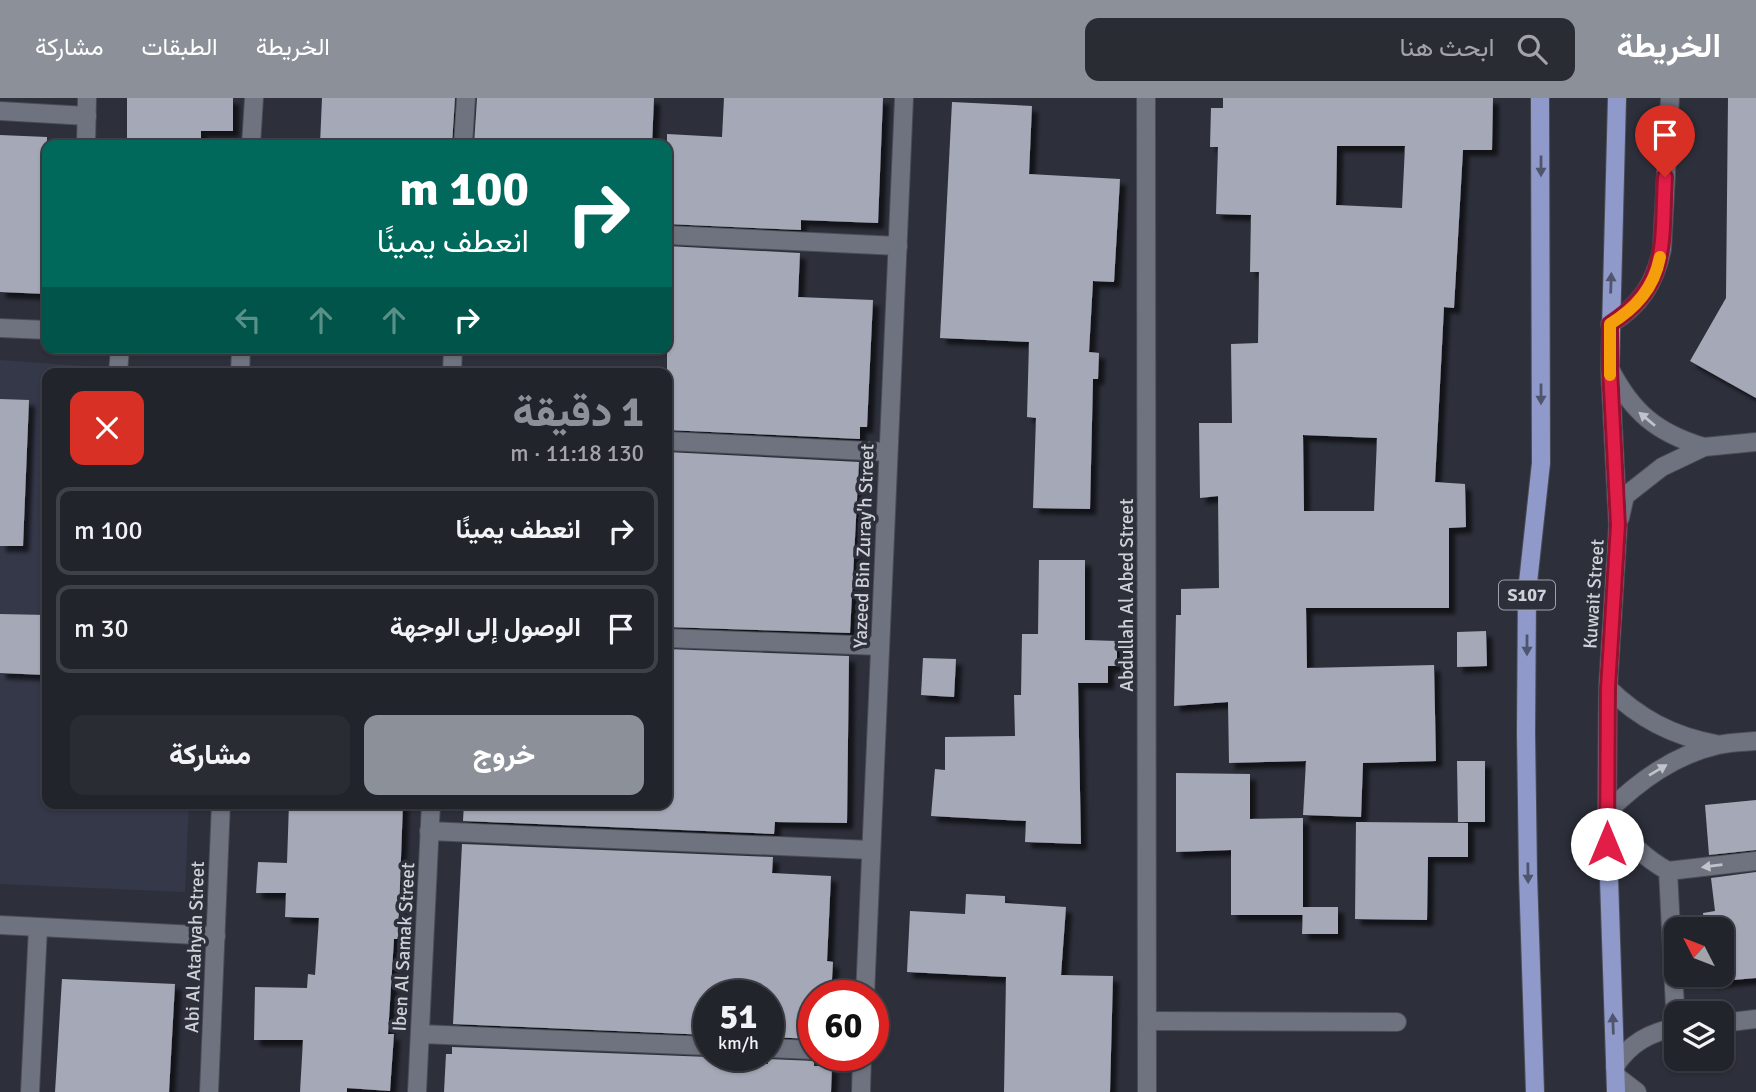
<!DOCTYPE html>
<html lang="ar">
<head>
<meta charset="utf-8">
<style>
  :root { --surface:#22242c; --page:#2a2c34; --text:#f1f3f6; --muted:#a2a4a9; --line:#3f4148; --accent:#8c9099 }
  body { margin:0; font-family:Signika,Vazirmatn,sans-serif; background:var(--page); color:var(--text); direction:rtl; height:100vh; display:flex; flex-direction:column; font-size:26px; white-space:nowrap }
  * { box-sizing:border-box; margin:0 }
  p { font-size:23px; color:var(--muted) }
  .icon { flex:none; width:38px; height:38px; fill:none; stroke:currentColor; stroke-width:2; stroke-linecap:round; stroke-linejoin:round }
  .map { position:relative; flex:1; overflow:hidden; direction:ltr }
  .sheet { position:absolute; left:42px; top:270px; width:630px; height:441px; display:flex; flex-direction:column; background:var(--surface); border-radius:14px; box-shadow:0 2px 5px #0004,0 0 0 2px var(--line); direction:rtl }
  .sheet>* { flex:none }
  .banner { position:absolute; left:42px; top:42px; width:630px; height:214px; border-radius:14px; box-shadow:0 2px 5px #0004,0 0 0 2px var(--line); direction:rtl; background:#00695c; color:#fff; overflow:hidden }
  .needle { width:46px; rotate:312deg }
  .tools { position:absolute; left:1664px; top:819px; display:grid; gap:14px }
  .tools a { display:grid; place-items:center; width:70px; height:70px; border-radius:14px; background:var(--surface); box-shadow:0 2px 5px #0004,0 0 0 2px var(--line); font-size:35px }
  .speed { position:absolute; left:693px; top:882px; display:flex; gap:14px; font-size:35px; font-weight:700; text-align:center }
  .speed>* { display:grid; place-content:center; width:91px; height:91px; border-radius:50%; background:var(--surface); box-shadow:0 2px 5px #0004,0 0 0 2px var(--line); line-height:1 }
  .speed small { font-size:18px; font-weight:400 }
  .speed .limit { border:10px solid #d22; background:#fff; color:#111 }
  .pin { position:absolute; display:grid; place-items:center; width:60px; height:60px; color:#fff; margin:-72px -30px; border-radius:50% 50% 50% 0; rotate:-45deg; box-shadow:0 0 7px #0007 }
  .pin .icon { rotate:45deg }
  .me { position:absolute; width:77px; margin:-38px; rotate:0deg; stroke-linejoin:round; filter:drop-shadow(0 0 5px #0008) }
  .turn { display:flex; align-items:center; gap:24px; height:147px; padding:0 28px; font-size:32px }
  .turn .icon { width:91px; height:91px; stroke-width:2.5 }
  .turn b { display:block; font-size:49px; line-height:60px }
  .lanes { display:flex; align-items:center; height:66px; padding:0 28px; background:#0003; justify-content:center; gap:35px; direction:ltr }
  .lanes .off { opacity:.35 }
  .round { display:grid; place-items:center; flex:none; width:74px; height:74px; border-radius:14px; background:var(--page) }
  .headline { display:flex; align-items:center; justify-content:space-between; height:119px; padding:0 28px }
  h1 { font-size:42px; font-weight:800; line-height:52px; color:var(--accent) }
  .primary-button { display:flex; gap:14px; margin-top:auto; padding:14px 28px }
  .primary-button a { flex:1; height:80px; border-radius:14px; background:var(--accent); color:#fff; font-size:28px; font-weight:800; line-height:80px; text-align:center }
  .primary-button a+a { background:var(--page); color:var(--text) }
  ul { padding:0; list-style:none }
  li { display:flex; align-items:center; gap:21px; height:88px; margin:0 14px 10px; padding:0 14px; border:4px solid var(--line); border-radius:14px }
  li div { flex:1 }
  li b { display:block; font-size:26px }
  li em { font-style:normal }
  header { display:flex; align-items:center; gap:42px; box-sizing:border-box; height:98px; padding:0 35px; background:var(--accent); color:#fff }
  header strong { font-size:33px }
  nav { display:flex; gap:38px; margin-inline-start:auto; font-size:24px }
  .search { width:490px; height:63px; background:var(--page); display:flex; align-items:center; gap:18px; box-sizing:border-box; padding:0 24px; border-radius:14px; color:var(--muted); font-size:26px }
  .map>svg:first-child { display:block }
  .built { fill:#343849 }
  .building { fill:#a5a8b6; fill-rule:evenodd; filter:url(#shadow) }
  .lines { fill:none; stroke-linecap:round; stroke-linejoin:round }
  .service-casing { stroke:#494c55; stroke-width:20 }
  .minor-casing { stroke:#494c55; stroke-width:20 }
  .primary-casing { stroke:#494c55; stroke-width:20 }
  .service { stroke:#6f737f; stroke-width:18 }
  .minor { stroke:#6f737f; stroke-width:18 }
  .primary { stroke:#8f9acb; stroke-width:18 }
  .oneway { fill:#4f556d }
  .oneway2 { fill:#c1c3cb }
  .route-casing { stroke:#92132f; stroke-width:18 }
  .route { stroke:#e11d48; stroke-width:12 }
  .slow { stroke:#f59e0b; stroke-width:12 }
  .labels { text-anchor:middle; stroke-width:7; stroke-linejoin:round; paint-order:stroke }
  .shield { fill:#2d303b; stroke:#9ea1a9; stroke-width:2 }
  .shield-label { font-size:18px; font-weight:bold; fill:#cfd1d8 }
  .street-label { font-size:19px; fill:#cfd1d8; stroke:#2d303b }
</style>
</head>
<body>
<header>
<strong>الخريطة</strong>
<div class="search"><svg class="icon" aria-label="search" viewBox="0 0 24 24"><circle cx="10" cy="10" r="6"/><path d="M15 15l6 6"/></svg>ابحث هنا</div>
<nav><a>الخريطة</a><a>الطبقات</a><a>مشاركة</a></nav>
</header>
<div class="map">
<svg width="1756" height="994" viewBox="0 0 1756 994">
  <defs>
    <filter id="shadow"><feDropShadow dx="6" dy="6" stdDeviation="2" flood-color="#0009"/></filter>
  </defs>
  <rect width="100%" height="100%" fill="#2d303b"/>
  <polygon class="built" points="0,262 185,275 47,275 47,705 189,705 185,794 0,786"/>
  <g class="building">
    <polygon points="127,0 233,0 233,33 201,33 201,47 127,47"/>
    <polygon points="322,0 455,0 452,47 320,47"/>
    <polygon points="477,0 654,0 652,47 474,47"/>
    <polygon points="724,0 883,0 878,125 801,122 801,132 667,126 667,36 722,39"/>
    <path d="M1223,0h270l-1,52h-29l-9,158 -10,-1 -9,175 30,2 1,43 -17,1v80h-143l1,60 127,-3 2,96 -73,2 -2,54 -58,-2 3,-54 -77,2 -1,-61 -54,4 2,-91h5v-26l38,-1 -1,-92 -18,2 -1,-75h33l-1,-79 27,-1 1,-71h-9l1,-57 -35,-1 2,-67h-8l1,-39h12zM1337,48h68l-3,62 -66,-3zM1303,337l74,3 -3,73h-70z"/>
    <polygon points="1728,0 1756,0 1756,300 1690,263 1726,200"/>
    <polygon points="952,4 1032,8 1029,76 1120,81 1114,184 1093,183 1089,254 1099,255 1098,281 1093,281 1090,411 1033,410 1036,320 1027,319 1029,244 940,240"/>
    <polygon points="0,37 47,39 47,196 0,194"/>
    <polygon points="667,148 800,155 798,199 873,202 867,329 860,329 860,341 667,332"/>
    <polygon points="0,301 29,302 23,448 0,448"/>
    <polygon points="667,354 859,364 850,535 667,529"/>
    <polygon points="1039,462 1085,462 1085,542 1117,543 1117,568 1108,568 1108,585 1078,585 1081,746 1025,744 1026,723 931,718 935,671 945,672 945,639 1015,638 1014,597 1021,597 1022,536 1038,536"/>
    <polygon points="0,516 47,517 46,577 0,575"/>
    <polygon points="1486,533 1487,568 1457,569 1457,534"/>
    <polygon points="667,551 849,558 847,725 775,724 774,736 463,723 464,705 667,705"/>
    <polygon points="923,560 956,561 954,599 921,597"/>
    <polygon points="1457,663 1485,663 1485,724 1458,724"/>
    <polygon points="1176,675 1250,676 1250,721 1303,720 1303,817 1231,817 1231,752 1176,754"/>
    <polygon points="1756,702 1756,752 1709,757 1705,707"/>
    <polygon points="289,705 403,705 398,841 394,841 388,936 394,936 390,993 347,990 347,994 300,994 303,942 254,942 255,889 307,890 308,876 315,877 319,820 285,819 286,795 256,795 258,764 287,765"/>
    <polygon points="1356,724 1468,725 1468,759 1428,759 1427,822 1355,821"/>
    <polygon points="462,746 773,759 772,775 831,778 827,863 833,864 831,898 814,898 814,941 768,939 768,898 709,898 709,937 453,926"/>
    <polygon points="1756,774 1756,880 1710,884 1709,877 1722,877 1722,831 1705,831 1703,815 1715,813 1711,780"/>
    <polygon points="966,796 1005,798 1005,805 1066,809 1061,877 1113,878 1110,994 1004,994 1006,879 907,874 910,813 965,816"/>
    <polygon points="1303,809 1338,809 1338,836 1302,836"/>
    <polygon points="62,881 175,886 169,994 55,994"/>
    <polygon points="452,949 709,959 709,964 768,966 768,961 814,963 814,968 832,968 831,994 444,994 446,956 452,956"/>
  </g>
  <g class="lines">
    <defs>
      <g id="service">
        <path d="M1610,226c30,-18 45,-41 52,-75l8,-151"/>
        <polyline points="118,275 120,250"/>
        <path d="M1607,719c19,21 35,40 61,54l8,156"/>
        <polyline points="1668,773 1756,763"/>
        <polyline points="1722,925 1756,921"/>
        <path d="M1615,968c16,-24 35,-33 61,-39"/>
      </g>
      <g id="minor">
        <polyline points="1146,0 1147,994"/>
        <polyline points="0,13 87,18"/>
        <polyline points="86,47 87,0"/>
        <polyline points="251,47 254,0"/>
        <polyline points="463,47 466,0"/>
        <polyline points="667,137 898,148"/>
        <polyline points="0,230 47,232"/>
        <path d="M1610,271c22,43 47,64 94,78"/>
        <polyline points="240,275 241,250"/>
        <polyline points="452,275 453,250"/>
        <polyline points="667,343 888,354"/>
        <polyline points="1620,420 1625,398 1662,369 1704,349 1756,344"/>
        <polyline points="667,540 880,548"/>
        <path d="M1608,590c31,30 64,48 108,56"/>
        <path d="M1607,714c32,-31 67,-57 111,-67 12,-3 26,-3 38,-4"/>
        <polyline points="429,733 871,752"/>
        <polyline points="0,827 216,838"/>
        <polyline points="865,898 904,0"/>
        <polyline points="1147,923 1397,924"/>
        <polyline points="420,936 709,948"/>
        <polyline points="768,950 814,952"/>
        <polyline points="1616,978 1637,994"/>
        <polyline points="30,994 38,829"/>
        <polyline points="209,994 221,705"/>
        <polyline points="417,994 431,705"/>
        <polyline points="861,994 862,957"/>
      </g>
      <g id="primary">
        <polyline points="1535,994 1528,776 1526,635 1527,494 1541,365 1540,0"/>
        <polyline points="1616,994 1607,719 1608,590 1618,427 1610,271 1617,0"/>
      </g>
    </defs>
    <use href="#service" class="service-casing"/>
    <use href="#minor" class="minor-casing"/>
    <use href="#primary" class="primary-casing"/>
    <use href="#service" class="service"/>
    <use href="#minor" class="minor"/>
    <use href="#primary" class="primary"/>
  </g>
  <defs><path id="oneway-solid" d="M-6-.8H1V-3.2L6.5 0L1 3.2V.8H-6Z" transform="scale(1.75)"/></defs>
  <g class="oneway">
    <use href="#oneway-solid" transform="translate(1541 68) rotate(90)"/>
    <use href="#oneway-solid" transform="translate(1611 185) rotate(-88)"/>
    <use href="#oneway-solid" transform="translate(1541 296) rotate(90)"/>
    <use href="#oneway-solid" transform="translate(1527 547) rotate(90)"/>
    <use href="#oneway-solid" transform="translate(1528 775) rotate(89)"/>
    <use href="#oneway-solid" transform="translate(1613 926) rotate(-92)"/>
  </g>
  <g class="oneway2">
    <use href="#oneway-solid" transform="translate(1647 321) rotate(-140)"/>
    <use href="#oneway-solid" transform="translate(1658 672) rotate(-31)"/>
    <use href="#oneway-solid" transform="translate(1712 768) rotate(173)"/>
  </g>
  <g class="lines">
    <defs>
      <path id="route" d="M1607,746l1,-156 10,-163 -8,-156v-45c61,-39 51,-83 55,-147"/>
    </defs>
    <use href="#route" class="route-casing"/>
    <use href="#route" class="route"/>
    <path class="slow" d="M1610,277v-51c26,-16 44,-36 50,-67"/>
  </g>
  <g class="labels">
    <rect class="shield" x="1499" y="482.5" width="56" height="29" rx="5"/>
    <g class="shield-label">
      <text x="1527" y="503">S107</text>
    </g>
    <g class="street-label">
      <text transform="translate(863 448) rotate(-88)" y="7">Yazeed Bin Zuray'h Street</text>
      <text transform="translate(1593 496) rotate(-86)" y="7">Kuwait Street</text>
      <text transform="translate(1126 497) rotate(-90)" y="7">Abdullah Al Abed Street</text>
      <text transform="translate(194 849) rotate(-88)" y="7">Abi Al Atahyah Street</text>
      <text transform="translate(403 849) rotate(-87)" y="7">Iben Al Samak Street</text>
    </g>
  </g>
</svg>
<div class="tools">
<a><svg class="needle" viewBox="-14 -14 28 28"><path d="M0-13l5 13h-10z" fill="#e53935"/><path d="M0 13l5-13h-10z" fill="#a2a4a9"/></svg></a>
<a><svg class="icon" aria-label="layers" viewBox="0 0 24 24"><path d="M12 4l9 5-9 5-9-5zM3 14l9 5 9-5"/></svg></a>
</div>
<div class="speed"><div>51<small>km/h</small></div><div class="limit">60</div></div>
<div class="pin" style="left:1665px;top:79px;background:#d93025"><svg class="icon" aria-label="arrive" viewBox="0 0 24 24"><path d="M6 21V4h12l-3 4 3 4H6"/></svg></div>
<svg class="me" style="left:1607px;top:746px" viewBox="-20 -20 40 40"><circle r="19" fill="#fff"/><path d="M0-13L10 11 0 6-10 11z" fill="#e11d48"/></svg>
<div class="banner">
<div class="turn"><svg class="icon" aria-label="right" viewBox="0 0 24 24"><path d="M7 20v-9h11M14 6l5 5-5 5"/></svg><div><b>100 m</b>انعطف يمينًا</div></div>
<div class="lanes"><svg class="icon off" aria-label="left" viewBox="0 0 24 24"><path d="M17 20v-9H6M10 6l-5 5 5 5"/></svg><svg class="icon off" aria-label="ahead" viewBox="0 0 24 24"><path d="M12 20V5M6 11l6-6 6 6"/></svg><svg class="icon off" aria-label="ahead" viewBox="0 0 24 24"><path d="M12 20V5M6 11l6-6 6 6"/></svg><svg class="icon" aria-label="right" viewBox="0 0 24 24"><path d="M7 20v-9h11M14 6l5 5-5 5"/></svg></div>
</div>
<section class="sheet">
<div class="headline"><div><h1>1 دقيقة</h1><p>130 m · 11:18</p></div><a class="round" style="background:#d93025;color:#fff"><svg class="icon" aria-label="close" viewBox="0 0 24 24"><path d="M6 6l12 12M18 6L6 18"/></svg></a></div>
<ul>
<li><svg class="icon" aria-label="right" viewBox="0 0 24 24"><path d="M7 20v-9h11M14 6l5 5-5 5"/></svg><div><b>انعطف يمينًا</b></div><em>100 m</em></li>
<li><svg class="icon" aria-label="arrive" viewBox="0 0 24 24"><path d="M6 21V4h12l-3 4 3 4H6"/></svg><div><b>الوصول إلى الوجهة</b></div><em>30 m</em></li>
</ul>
<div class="primary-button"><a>خروج</a><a>مشاركة</a></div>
</section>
</div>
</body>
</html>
